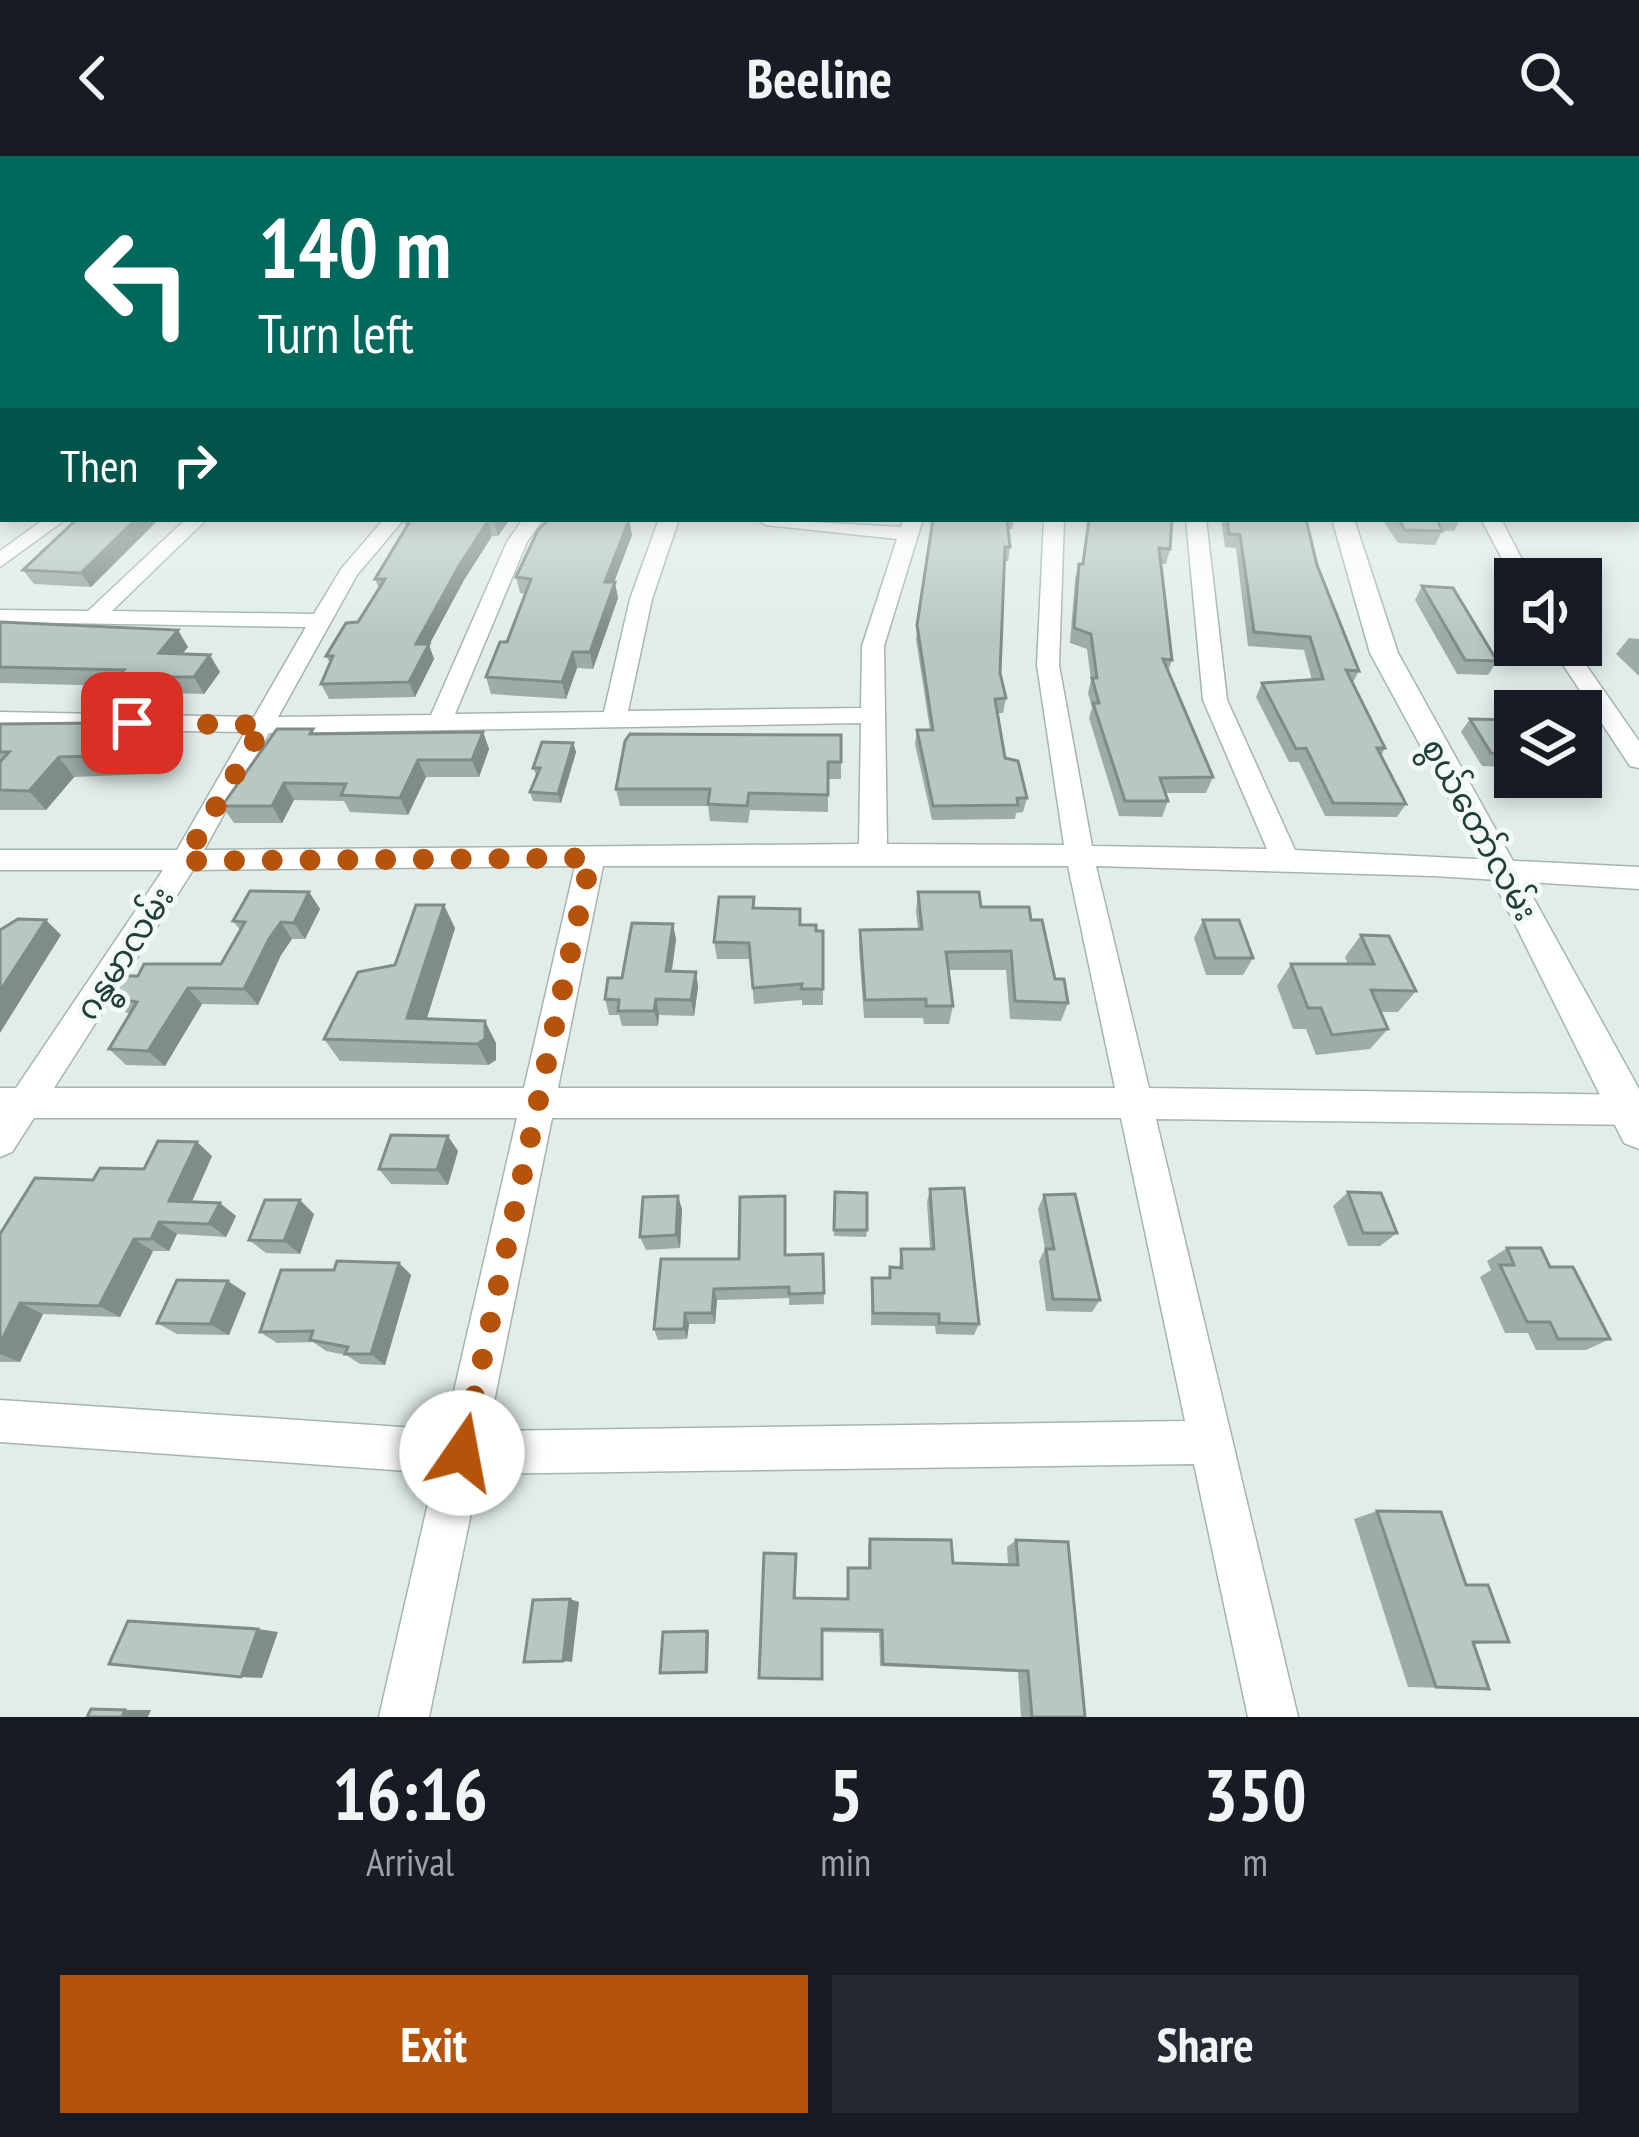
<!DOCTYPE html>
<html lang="en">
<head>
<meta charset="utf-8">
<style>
  :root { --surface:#171b24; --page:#242831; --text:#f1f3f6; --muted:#9ea1a6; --accent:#b45309 }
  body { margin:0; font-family:"PT Sans Narrow","Noto Sans Myanmar",sans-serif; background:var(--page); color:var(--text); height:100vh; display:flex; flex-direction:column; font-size:45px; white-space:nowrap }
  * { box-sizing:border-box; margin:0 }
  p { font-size:39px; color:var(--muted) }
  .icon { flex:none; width:66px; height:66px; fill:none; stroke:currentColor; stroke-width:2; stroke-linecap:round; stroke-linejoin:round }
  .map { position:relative; height:1561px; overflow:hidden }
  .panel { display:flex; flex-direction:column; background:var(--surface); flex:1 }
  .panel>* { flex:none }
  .guide { position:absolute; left:0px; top:0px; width:1641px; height:366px; box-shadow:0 6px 18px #0003; background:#00695c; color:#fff; overflow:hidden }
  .controls { position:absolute; left:1494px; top:402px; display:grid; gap:24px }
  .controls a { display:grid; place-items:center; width:108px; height:108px; border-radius:0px; background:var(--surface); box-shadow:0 6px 18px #0003; font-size:60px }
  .pin { position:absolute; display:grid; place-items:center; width:102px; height:102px; color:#fff; margin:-51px; border-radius:24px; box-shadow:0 6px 18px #0006 }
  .me { position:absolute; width:132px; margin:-66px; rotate:12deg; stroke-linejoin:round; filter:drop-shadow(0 0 9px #0008) }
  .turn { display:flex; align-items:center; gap:42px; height:252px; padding:0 60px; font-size:54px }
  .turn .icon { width:156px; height:156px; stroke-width:2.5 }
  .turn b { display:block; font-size:84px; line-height:102px }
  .then { display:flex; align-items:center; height:114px; padding:0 60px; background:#0003; gap:24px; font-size:45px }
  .eta { display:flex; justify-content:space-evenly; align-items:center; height:204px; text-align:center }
  .eta b { font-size:72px; font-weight:800; line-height:84px }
  .primary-button { display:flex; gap:24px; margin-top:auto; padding:24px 60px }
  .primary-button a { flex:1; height:138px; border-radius:0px; background:var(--accent); color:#fff; font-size:48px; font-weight:800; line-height:138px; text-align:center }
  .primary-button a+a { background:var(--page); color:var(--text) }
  header { display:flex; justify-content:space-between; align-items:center; height:156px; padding:0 60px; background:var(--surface); font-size:54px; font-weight:800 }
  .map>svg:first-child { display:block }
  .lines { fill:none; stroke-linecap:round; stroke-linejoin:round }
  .street-casing { stroke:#a4b5b1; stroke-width:3 }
  .secondary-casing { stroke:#9fb9b3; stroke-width:3 }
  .street { fill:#fff; fill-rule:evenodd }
  .secondary { fill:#fff; fill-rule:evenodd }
  .wall { fill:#9daca8 }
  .shaded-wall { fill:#808c88 }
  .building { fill:#b7c8c3; stroke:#808c88; stroke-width:3 }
  .route { stroke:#b45309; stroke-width:21; stroke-dasharray:0 37.8 }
  .labels { text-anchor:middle; stroke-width:10; stroke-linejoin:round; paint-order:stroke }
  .street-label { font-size:33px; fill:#213f3a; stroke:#f3f9f7 }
</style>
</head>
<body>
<header><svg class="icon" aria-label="back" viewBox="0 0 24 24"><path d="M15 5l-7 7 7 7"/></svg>Beeline<svg class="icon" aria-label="search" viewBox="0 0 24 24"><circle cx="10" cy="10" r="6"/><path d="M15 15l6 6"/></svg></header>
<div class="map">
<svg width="1639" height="1561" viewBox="0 0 1639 1561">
  <rect width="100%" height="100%" fill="#e2ede9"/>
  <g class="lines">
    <defs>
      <g id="street">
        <polygon points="3,293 3,305 0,305 0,294"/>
        <polygon points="44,363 66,363 0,411 0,395"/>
        <path d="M186,363h21l-95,92 202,3 27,-45 43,-50h20l-47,56 -79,142 153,-2 76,-173 16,-23h20l-16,23 -72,172 149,-2 26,-113 29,-80h20l-27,80 -24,112 233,-3 1,-62 35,-107 -131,-14 -10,-6 145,8 2,-8h20l-39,127 3,198 177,1 -27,-180 7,-146h20l-5,146 33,181 175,3 -64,-149 -17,-181h20l21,181 68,150 344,17v22l-205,-13 -338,-10 53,222 490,7v30l-483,-6 142,598h-50l-54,-253 -715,10 -50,243h-50l56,-244 -435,-31v-42l445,30 72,-312h-483l-22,34 -12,5v-69h16l147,-218h-163v-20h177l68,-118 -245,-4v-16l254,5 52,-90 -306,-5v-12l88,1zM861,567l-2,121 -655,6 65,-117zM575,710l-51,222h-470l139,-218zM603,710h465l47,222h-557zM552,962h569l64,303 -697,10z"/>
        <polygon points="1481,363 1501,363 1532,423 1515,423 1515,427"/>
        <polygon points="1550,489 1572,489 1639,585 1639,612 1630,610"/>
      </g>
      <polygon id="secondary" points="1332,363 1354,363 1398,497 1639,933 1639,993 1624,987 1487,712 1370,497"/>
    </defs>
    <use href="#street" class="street-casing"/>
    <use href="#secondary" class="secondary-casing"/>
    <use href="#street" class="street"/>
    <use href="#secondary" class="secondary"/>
  </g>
  <g class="wall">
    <polygon points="77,363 163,363 157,365 91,431 34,428 23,414"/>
    <polygon points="510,363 498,380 492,380 464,424 429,489 434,503 415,541 329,543 321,528 330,507 326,500 358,466 379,433 375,423 407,372 404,365"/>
    <polygon points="933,363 1014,363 1012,373 1008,373 1010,391 1008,405 1005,405 1000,517 1006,542 1003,557 998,557 1005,602 1027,642 1023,656 1016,657 1015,663 932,664 915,588 917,574 930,574 916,483"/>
    <polygon points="1088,363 1172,363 1170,393 1166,408 1161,408 1172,504 1168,515 1213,621 1206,637 1165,637 1168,645 1162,661 1119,660 1089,562 1092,552 1088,537 1091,524 1087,493 1070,487 1075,423 1079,408 1082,408"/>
    <polygon points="1221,363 1306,363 1317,409 1359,515 1352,528 1385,592 1381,600 1406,648 1397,661 1325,660 1299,606 1289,606 1256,541 1262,527 1312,524 1304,494 1248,490 1236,392 1225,391"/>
    <polygon points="1382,363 1461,363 1454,375 1442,375 1435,389 1398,387"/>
    <polygon points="629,364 632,379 614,426 618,442 593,513 577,512 566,543 491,538 486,521 507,486 526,438 520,437 516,421"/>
    <polygon points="1422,430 1497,505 1488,519 1457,518 1415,444"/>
    <polygon points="0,466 188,491 182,498 220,516 204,538 167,537 162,543 126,542 118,530 0,527"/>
    <polygon points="1629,482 1639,483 1639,520 1616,498"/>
    <polygon points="1470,563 1515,564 1515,611 1482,610 1461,576"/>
    <polygon points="0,568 102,572 116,578 150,578 163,597 149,618 74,621 46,654 0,654"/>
    <polygon points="483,576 489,593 479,621 426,621 408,659 350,656 344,645 294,644 282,667 234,667 222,650 315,578"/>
    <polygon points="841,579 841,623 828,623 828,656 750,654 748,667 710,665 708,650 620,650 616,633"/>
    <polygon points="573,587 576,596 561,647 533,645 530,636 537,621 533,612"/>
    <polygon points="309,736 320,753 305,783 292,783 281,799 258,849 202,848 165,910 126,909 109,893 131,857 127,857 111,841 138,820 221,808 240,774 233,765"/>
    <polygon points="918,736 1031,764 1055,823 1068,847 1061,865 1010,863 1006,814 948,814 953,850 949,868 924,868 923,862 864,862 859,792 860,774 918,773 916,755"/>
    <polygon points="755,752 816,775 823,775 823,849 802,849 802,844 754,848 750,803 717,803 714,786"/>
    <polygon points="1203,764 1253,802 1243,819 1206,819 1194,782"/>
    <polygon points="673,768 676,784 672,815 696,816 698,831 694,860 659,859 658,870 622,870 619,859 609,859 605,843 622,822"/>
    <polygon points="455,772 427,862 496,887 496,904 488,909 340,905 324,883 395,809"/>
    <polygon points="1361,779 1416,835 1398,856 1380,856 1388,873 1370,893 1316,899 1306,873 1293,873 1277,830 1291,808 1348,808 1345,801"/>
    <polygon points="458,995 448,1029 391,1028 379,1013"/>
    <polygon points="212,1000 192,1046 236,1060 226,1081 177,1078 169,1095 153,1095 120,1161 43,1158 20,1206 0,1206 0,1078 93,1024"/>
    <polygon points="930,1033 979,1168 974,1179 936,1178 935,1170 871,1169 872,1122 888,1122 890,1111 899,1111 901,1093 930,1093 927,1046"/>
    <polygon points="835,1036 867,1074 866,1081 834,1080"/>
    <polygon points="1348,1036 1397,1077 1380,1090 1348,1090 1333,1050"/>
    <polygon points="1044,1039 1100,1144 1092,1156 1046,1155 1039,1105 1045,1093 1038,1053"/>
    <polygon points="682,1053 680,1092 646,1094 640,1081"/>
    <polygon points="314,1058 300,1098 266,1097 249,1084"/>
    <polygon points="1507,1092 1550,1111 1610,1183 1586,1194 1536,1194 1528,1177 1505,1177 1480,1121 1491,1114 1487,1105"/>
    <polygon points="823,1098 824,1148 789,1149 789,1142 717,1144 715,1168 689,1168 687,1183 658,1184 654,1173 739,1103"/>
    <polygon points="399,1107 411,1119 385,1209 360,1208 346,1199 326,1195 313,1186 277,1187 260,1176 334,1114"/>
    <polygon points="246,1137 229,1179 177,1178 157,1167"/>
    <polygon points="1377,1355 1466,1429 1509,1486 1474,1488 1489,1533 1408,1531 1354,1363"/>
    <polygon points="870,1383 953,1407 1008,1409 1007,1391 1016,1384 1085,1561 1021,1561 1018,1516 880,1510 879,1477 822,1476 822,1524 764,1397 796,1398 796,1442 847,1443 848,1412 868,1412 868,1390"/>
  </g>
  <g class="shaded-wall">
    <polygon points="136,363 163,363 157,365 91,431 81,417"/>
    <polygon points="496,363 510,363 498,380 494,365"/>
    <polygon points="629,364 632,379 608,442 605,426"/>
    <polygon points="488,365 492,380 464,424 429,489 434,503 415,541 409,526 416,488 459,410"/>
    <polygon points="615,426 618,442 593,513 590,496"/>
    <polygon points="178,474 188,491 170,513 159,497"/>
    <polygon points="573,496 577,512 566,543 562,526"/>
    <polygon points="210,499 220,516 204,538 194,521"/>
    <polygon points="156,521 167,537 162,543 151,526"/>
    <polygon points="483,576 489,593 479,621 472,604"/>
    <polygon points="150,578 163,597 149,618 135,599"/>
    <polygon points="573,587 576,596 561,647 558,638"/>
    <polygon points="59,601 74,621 46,654 29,635"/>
    <polygon points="418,604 426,621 408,659 400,642"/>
    <polygon points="284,627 294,644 282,667 272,650"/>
    <polygon points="309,736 320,753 305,783 294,767"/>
    <polygon points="444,749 455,772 420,884 407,862"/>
    <polygon points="46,764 61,779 0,877 0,835"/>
    <polygon points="281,766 292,783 281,799 258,849 244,833 269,783"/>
    <polygon points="673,768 676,784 669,831 666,815"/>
    <polygon points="696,816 698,831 694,860 691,844"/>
    <polygon points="188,832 202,848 165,910 148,895"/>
    <polygon points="656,843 659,859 658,870 654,855"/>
    <polygon points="485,865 496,887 496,904 488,909 477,888"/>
    <polygon points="448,980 458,995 448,1029 437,1014"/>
    <polygon points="197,986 212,1000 186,1058 169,1045"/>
    <polygon points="678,1040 682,1053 680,1092 676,1079"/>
    <polygon points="300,1044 314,1058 300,1098 284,1085"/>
    <polygon points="220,1047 236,1060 226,1081 209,1068"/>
    <polygon points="159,1066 177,1078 169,1095 151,1083"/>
    <polygon points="134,1083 153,1095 120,1161 99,1150"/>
    <polygon points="399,1107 411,1119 385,1209 371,1198"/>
    <polygon points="228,1125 246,1137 229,1179 210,1168"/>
    <polygon points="714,1133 717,1144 715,1168 712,1157"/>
    <polygon points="20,1147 43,1158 20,1206 0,1198 0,1188"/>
    <polygon points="685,1157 689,1168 687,1183 684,1173"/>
    <polygon points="570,1443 579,1446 572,1506 563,1505"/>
    <polygon points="258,1473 278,1476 262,1522 241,1521"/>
    <polygon points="707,1475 709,1476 708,1517 706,1516"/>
    <polygon points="125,1554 151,1554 148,1561 122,1561"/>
  </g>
  <g class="building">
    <polygon points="77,363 136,363 81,417 23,414"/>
    <polygon points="406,363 496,363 494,365 488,365 459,410 416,488 429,488 409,526 321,528 333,500 326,500 346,467 358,466 385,423 375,423 410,365 404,365"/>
    <polygon points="549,363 629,364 605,426 615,426 590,496 573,496 562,526 486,521 500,486 507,486 531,423 516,421 538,374"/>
    <polygon points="933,363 1007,363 1010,391 1005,391 1000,517 1006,542 995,543 1005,602 1018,605 1027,642 1017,642 1018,649 933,650 917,574 933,574 917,469"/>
    <polygon points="1089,363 1172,363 1170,393 1159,392 1172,504 1163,503 1213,621 1160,622 1168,645 1125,645 1093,547 1099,547 1092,522 1097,522 1091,478 1074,472 1079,408 1083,408"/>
    <polygon points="1227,363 1306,363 1317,409 1359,515 1346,514 1385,592 1377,592 1406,648 1333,647 1306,592 1296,593 1262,527 1323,523 1310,481 1254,476 1240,379 1229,378"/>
    <polygon points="1398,363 1437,363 1442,375 1405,374"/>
    <polygon points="1422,430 1453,432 1497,505 1465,504"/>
    <polygon points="0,466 178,474 159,497 210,499 194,521 156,521 151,526 114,525 124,514 0,511"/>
    <polygon points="1470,563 1515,564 1515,598 1491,597"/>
    <polygon points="98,567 95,572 111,571 107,577 150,578 135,599 59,601 29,635 0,634 0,606 9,596 0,596 0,568"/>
    <polygon points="277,573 313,573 310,578 483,576 472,604 418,604 400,642 341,639 346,628 284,627 272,650 222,650"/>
    <polygon points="630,578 841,579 841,606 828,606 828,639 749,637 747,650 708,648 710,633 616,633 625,585"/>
    <polygon points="542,586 573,587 558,638 530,636 540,612 533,612"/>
    <polygon points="250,735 309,736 294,767 281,766 269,783 244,833 188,832 148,895 109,893 137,846 111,841 123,820 138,820 144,808 221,808 245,766 233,765"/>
    <polygon points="918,736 979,736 981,751 1029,751 1031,764 1042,764 1055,823 1064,823 1068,847 1015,845 1011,795 946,796 953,850 926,850 926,843 865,844 860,774 922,773"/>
    <polygon points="719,741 754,741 753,752 800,753 800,769 816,769 816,775 823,775 823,833 801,833 802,828 753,832 749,787 714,786"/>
    <polygon points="416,749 444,749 407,862 485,865 485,883 477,888 324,883 358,816 395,809"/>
    <polygon points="18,763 46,764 0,835 0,774"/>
    <polygon points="1203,764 1239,764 1253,802 1215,802"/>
    <polygon points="632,767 673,768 666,815 696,816 691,844 656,843 654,855 618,855 619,844 605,843 608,822 622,822"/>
    <polygon points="1361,779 1389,780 1416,835 1371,834 1388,873 1332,879 1321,852 1308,852 1291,808 1374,808"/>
    <polygon points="391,979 448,980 437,1014 379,1013"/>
    <polygon points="158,985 197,986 169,1045 220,1047 209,1068 159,1066 151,1083 134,1083 99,1150 20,1147 0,1188 0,1078 35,1022 93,1024 100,1012 144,1013"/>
    <polygon points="964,1032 979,1168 939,1167 939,1158 873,1157 872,1122 890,1122 890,1111 902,1112 901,1093 934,1093 930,1033"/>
    <polygon points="835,1036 867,1037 867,1074 834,1074"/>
    <polygon points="1348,1036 1381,1037 1397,1077 1363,1077"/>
    <polygon points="1075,1038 1100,1144 1053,1143 1046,1093 1054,1093 1044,1039"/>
    <polygon points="678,1040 676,1079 640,1081 643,1041"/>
    <polygon points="785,1040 785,1099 823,1098 824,1137 789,1138 789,1131 714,1133 712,1157 685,1157 684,1173 654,1173 661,1103 739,1103 740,1041"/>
    <polygon points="265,1044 300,1044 284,1085 249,1084"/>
    <polygon points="1507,1092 1541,1092 1550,1111 1573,1111 1610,1183 1558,1183 1550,1166 1527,1166 1500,1109 1514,1109"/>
    <polygon points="337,1105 399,1107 371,1198 345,1198 348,1191 310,1184 313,1175 260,1176 281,1114 334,1114"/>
    <polygon points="177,1124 228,1125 210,1168 157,1167"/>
    <polygon points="1377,1355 1441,1356 1466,1429 1488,1429 1509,1486 1473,1486 1489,1533 1436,1531"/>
    <polygon points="870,1383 951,1384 953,1407 1018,1409 1016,1384 1068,1386 1085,1561 1032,1561 1028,1515 883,1508 882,1474 822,1473 822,1523 759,1522 764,1397 796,1398 794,1442 848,1443 848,1412 870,1412"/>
    <polygon points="570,1443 563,1505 524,1506 533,1444"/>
    <polygon points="128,1465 258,1473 241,1521 109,1508"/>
    <polygon points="707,1475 706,1516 660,1517 663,1476"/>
    <polygon points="91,1553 125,1554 122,1561 87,1561"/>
  </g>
  <linearGradient id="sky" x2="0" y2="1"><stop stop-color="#81b9e0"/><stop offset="0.54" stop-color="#f2f7f5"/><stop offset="1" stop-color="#f2f7f5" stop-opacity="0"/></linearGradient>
  <rect width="1639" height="478" fill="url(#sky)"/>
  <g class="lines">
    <polyline class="route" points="132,567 264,569 184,705 591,702 462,1297"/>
  </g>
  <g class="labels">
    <g class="street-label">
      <text transform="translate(1480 673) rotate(61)" y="12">စွယ်တော်လမ်း</text>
      <text transform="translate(124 797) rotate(-57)" y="12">ဂန္ဓမာလမ်း</text>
    </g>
  </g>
</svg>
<div class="controls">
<a><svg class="icon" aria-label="sound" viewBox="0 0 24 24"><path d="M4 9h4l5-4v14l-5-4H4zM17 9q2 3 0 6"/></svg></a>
<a><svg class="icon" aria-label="layers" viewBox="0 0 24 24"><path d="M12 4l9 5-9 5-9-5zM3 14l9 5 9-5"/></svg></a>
</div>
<div class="pin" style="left:132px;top:567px;background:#d93025"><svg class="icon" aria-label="arrive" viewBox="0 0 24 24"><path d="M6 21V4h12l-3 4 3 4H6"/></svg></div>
<svg class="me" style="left:462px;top:1297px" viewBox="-20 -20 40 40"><circle r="19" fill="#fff"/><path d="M0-13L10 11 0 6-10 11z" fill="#b45309"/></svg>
<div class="guide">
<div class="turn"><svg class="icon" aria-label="left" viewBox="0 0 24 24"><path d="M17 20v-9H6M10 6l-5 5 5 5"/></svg><div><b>140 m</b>Turn left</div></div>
<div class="then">Then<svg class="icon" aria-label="right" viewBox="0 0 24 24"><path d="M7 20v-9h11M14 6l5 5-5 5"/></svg></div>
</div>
</div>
<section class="panel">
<div class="eta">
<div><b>16:16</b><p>Arrival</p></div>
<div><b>5</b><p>min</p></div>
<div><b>350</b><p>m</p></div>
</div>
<div class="primary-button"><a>Exit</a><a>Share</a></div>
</section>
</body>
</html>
